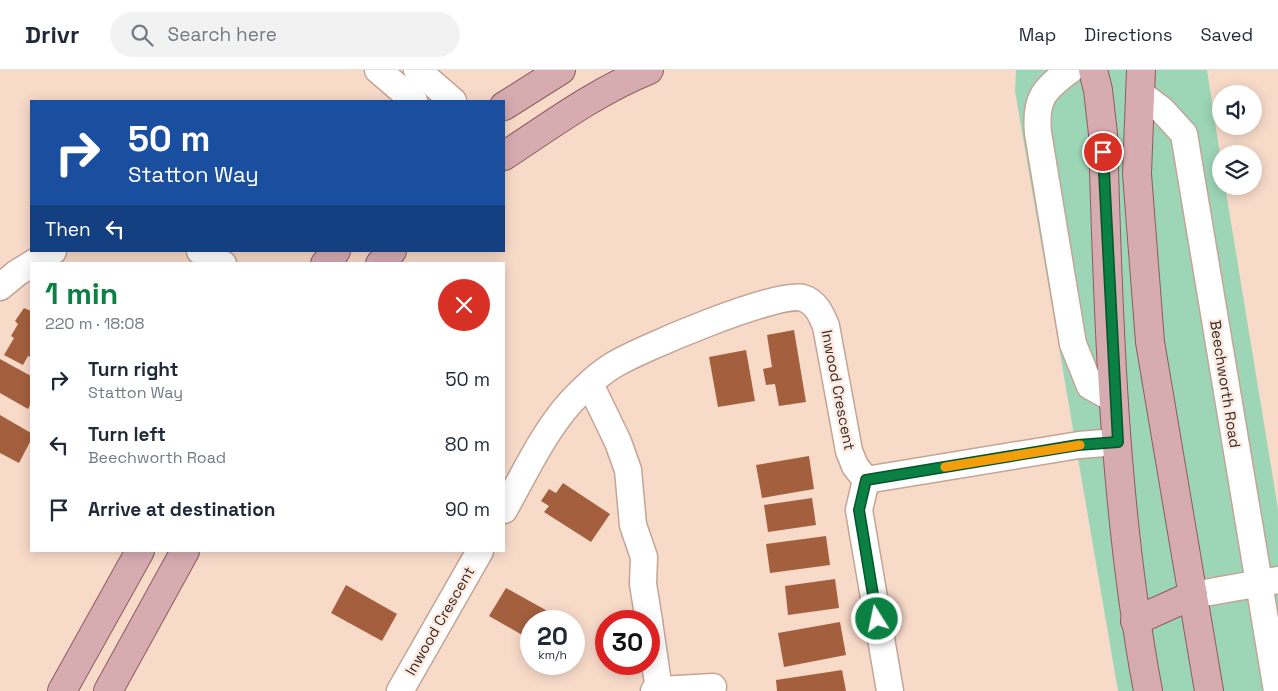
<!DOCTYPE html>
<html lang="en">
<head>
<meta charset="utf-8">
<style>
  :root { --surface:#fff; --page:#f2f2f3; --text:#1f2937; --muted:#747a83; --line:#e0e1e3; --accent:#0b8043 }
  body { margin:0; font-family:"Space Grotesk",sans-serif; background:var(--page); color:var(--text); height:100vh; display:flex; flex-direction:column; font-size:19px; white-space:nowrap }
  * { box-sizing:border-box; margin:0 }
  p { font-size:16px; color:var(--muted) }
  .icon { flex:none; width:28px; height:28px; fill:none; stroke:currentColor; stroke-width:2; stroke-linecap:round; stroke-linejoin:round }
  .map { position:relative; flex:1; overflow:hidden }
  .details { position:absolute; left:30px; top:192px; width:475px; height:290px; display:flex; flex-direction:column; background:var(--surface); border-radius:0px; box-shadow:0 2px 12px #0003 }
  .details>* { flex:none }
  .hud { position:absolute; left:30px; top:30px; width:475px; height:152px; border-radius:0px; box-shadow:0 2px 12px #0003; background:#1a4fa0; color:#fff; overflow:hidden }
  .fabs { position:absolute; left:1212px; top:15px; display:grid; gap:10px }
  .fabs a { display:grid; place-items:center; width:50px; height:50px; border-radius:50%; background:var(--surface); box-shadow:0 2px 12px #0003; font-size:25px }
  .speed { position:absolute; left:520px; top:540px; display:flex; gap:10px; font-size:25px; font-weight:700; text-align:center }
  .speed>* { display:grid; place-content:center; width:65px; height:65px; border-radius:50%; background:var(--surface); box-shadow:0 2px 12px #0003; line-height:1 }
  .speed small { font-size:12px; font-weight:400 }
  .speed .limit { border:8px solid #d22; background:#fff; color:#111 }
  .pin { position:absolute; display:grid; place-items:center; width:42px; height:42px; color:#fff; margin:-21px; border:2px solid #fff; border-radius:50%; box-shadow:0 1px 5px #0007 }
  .me { position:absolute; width:55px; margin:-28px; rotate:350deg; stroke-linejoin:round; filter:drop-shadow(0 0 4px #0008) }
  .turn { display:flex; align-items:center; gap:18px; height:105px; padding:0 15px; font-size:22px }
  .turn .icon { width:65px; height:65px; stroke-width:2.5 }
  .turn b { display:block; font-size:35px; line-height:42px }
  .then { display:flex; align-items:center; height:48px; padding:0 15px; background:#0003; gap:10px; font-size:19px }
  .round { display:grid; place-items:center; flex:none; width:52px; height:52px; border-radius:26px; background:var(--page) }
  .summary { display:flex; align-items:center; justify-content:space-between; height:85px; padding:0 15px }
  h1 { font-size:30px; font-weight:600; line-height:38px; color:var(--accent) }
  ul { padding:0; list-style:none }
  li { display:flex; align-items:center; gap:15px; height:65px; padding:0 15px }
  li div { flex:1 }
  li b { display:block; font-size:19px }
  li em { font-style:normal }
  header { display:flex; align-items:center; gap:30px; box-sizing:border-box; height:70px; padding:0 25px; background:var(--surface); border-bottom:1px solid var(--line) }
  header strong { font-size:24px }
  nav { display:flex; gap:28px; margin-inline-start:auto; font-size:18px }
  .search { width:350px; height:45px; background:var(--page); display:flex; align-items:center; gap:12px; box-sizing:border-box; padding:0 18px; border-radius:28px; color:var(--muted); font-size:19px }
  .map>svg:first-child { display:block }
  .green { fill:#9dd5b7 }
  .building { fill:#a4603e }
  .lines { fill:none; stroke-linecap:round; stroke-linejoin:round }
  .minor-casing { stroke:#c2a595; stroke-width:29 }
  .major-casing { stroke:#8e5b5f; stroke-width:30 }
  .minor { stroke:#fff; stroke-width:26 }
  .major { stroke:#d7acb1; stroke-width:28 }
  .route-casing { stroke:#07532c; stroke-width:12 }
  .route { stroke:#0b8043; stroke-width:9 }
  .slow { stroke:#f59e0b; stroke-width:9 }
  .labels { text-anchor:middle; stroke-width:5; stroke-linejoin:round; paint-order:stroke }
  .street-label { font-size:15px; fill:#382c26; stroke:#fdeae0 }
</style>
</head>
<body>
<header>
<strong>Drivr</strong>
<div class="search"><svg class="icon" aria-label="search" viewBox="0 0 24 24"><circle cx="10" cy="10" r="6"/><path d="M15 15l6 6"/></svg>Search here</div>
<nav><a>Map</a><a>Directions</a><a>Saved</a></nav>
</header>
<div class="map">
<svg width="1278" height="621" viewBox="0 0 1278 621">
  <rect width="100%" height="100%" fill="#f8dac9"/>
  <polygon class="green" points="1016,0 1207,0 1221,91 1221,116 1225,116 1278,439 1278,621 1118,621 1015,21"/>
  <g class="building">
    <polygon points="24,238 31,241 31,287 28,286 23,295 4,285 14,268 11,266 18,254 15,251"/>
    <polygon points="794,260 806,332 779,336 775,314 766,315 763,299 772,297 767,265"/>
    <polygon points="746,280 755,331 718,337 709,287"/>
    <polygon points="0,289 31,306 31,333 28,339 0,323"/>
    <polygon points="0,345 31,363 31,370 19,393 0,383"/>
    <polygon points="809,386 814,419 762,428 756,395"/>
    <polygon points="563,413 610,444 591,472 544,442 549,436 541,431 549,419 556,423"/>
    <polygon points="812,428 816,455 768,462 764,435"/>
    <polygon points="826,466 830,495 770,503 766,474"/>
    <polygon points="835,509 839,538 788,545 785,516"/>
    <polygon points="346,515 397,544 382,571 331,543"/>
    <polygon points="506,518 551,543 546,551 531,551 531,570 489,546"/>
    <polygon points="840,552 846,585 784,597 778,563"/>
    <polygon points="842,600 846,621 777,621 776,610"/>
  </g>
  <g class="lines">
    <defs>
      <g id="minor">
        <polyline points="378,0 414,31"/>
        <polyline points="417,0 453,31"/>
        <path d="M1070,0c-27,20 -35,29 -32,63l35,211 17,42 24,13"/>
        <polyline points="1141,24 1162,40 1184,64 1277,621"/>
        <polyline points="200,181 223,194"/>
        <polyline points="0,217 17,203 53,181"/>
        <polyline points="590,314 618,372 628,400 633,455 644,487 643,514 649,551"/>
        <polyline points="866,410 1079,375 1117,372"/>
        <path d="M504,440c20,-35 38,-75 65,-106 12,-13 27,-28 43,-38 25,-16 167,-76 191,-68 13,4 18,16 23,28l23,125 6,15 11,14 -7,30 31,181"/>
        <polyline points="1193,525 1278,510"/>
        <polyline points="649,552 659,620 654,621"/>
        <polyline points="659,620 713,617"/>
        <polyline points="400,621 480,481"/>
      </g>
      <g id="major">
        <path d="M1093,0l5,20 5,44c5,184 11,376 45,557"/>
        <polyline points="1141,0 1137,104 1150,272 1209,621"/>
        <polyline points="504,36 561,0"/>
        <path d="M504,86c47,-31 93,-65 145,-86"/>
        <polyline points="325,194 336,181"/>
        <polyline points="380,194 392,181"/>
        <polyline points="1135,551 1193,525"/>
        <polyline points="62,621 140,481"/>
        <polyline points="108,621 185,481"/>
      </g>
    </defs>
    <use href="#minor" class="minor-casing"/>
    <use href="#major" class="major-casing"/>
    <use href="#minor" class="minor"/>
    <use href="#major" class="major"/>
  </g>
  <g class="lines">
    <defs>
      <polyline id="route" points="877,549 859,440 866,410 1078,375 1118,372 1103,82"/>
    </defs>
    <use href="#route" class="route-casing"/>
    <use href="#route" class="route"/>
    <polyline class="slow" points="945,397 1080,375"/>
  </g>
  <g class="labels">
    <g class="street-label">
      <text transform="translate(1225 314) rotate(81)" y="5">Beechworth Road</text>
      <text transform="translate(838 320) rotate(79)" y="5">Inwood Crescent</text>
      <text transform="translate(440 551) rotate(-60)" y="5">Inwood Crescent</text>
    </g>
  </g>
</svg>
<div class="fabs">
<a><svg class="icon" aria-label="sound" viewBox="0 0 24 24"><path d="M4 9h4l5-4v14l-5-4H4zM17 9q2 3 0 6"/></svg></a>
<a><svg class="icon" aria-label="layers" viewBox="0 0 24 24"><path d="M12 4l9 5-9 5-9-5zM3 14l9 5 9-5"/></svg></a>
</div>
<div class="speed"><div>20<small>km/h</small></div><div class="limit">30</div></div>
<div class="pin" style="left:1103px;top:82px;background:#d93025"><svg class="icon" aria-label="arrive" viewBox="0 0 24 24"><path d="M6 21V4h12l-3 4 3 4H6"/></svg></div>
<svg class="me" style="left:877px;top:549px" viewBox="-20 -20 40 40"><circle r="17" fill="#0b8043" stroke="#fff" stroke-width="3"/><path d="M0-11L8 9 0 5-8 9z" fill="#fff"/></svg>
<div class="hud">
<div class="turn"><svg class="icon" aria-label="right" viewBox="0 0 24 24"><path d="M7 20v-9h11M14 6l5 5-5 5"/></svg><div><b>50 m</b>Statton Way</div></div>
<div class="then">Then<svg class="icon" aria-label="left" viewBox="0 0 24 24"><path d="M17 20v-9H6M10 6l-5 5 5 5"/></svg></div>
</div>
<section class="details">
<div class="summary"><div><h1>1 min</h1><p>220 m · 18:08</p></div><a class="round" style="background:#d93025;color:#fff"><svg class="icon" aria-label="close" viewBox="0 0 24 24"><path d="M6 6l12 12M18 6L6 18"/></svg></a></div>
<ul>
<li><svg class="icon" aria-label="right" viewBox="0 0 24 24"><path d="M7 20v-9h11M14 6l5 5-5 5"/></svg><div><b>Turn right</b><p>Statton Way</p></div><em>50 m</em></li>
<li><svg class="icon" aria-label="left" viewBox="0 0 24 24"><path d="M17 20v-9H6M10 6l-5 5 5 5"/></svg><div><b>Turn left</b><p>Beechworth Road</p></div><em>80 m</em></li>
<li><svg class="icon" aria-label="arrive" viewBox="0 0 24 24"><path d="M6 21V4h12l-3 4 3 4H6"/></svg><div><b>Arrive at destination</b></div><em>90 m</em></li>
</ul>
</section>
</div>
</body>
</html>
